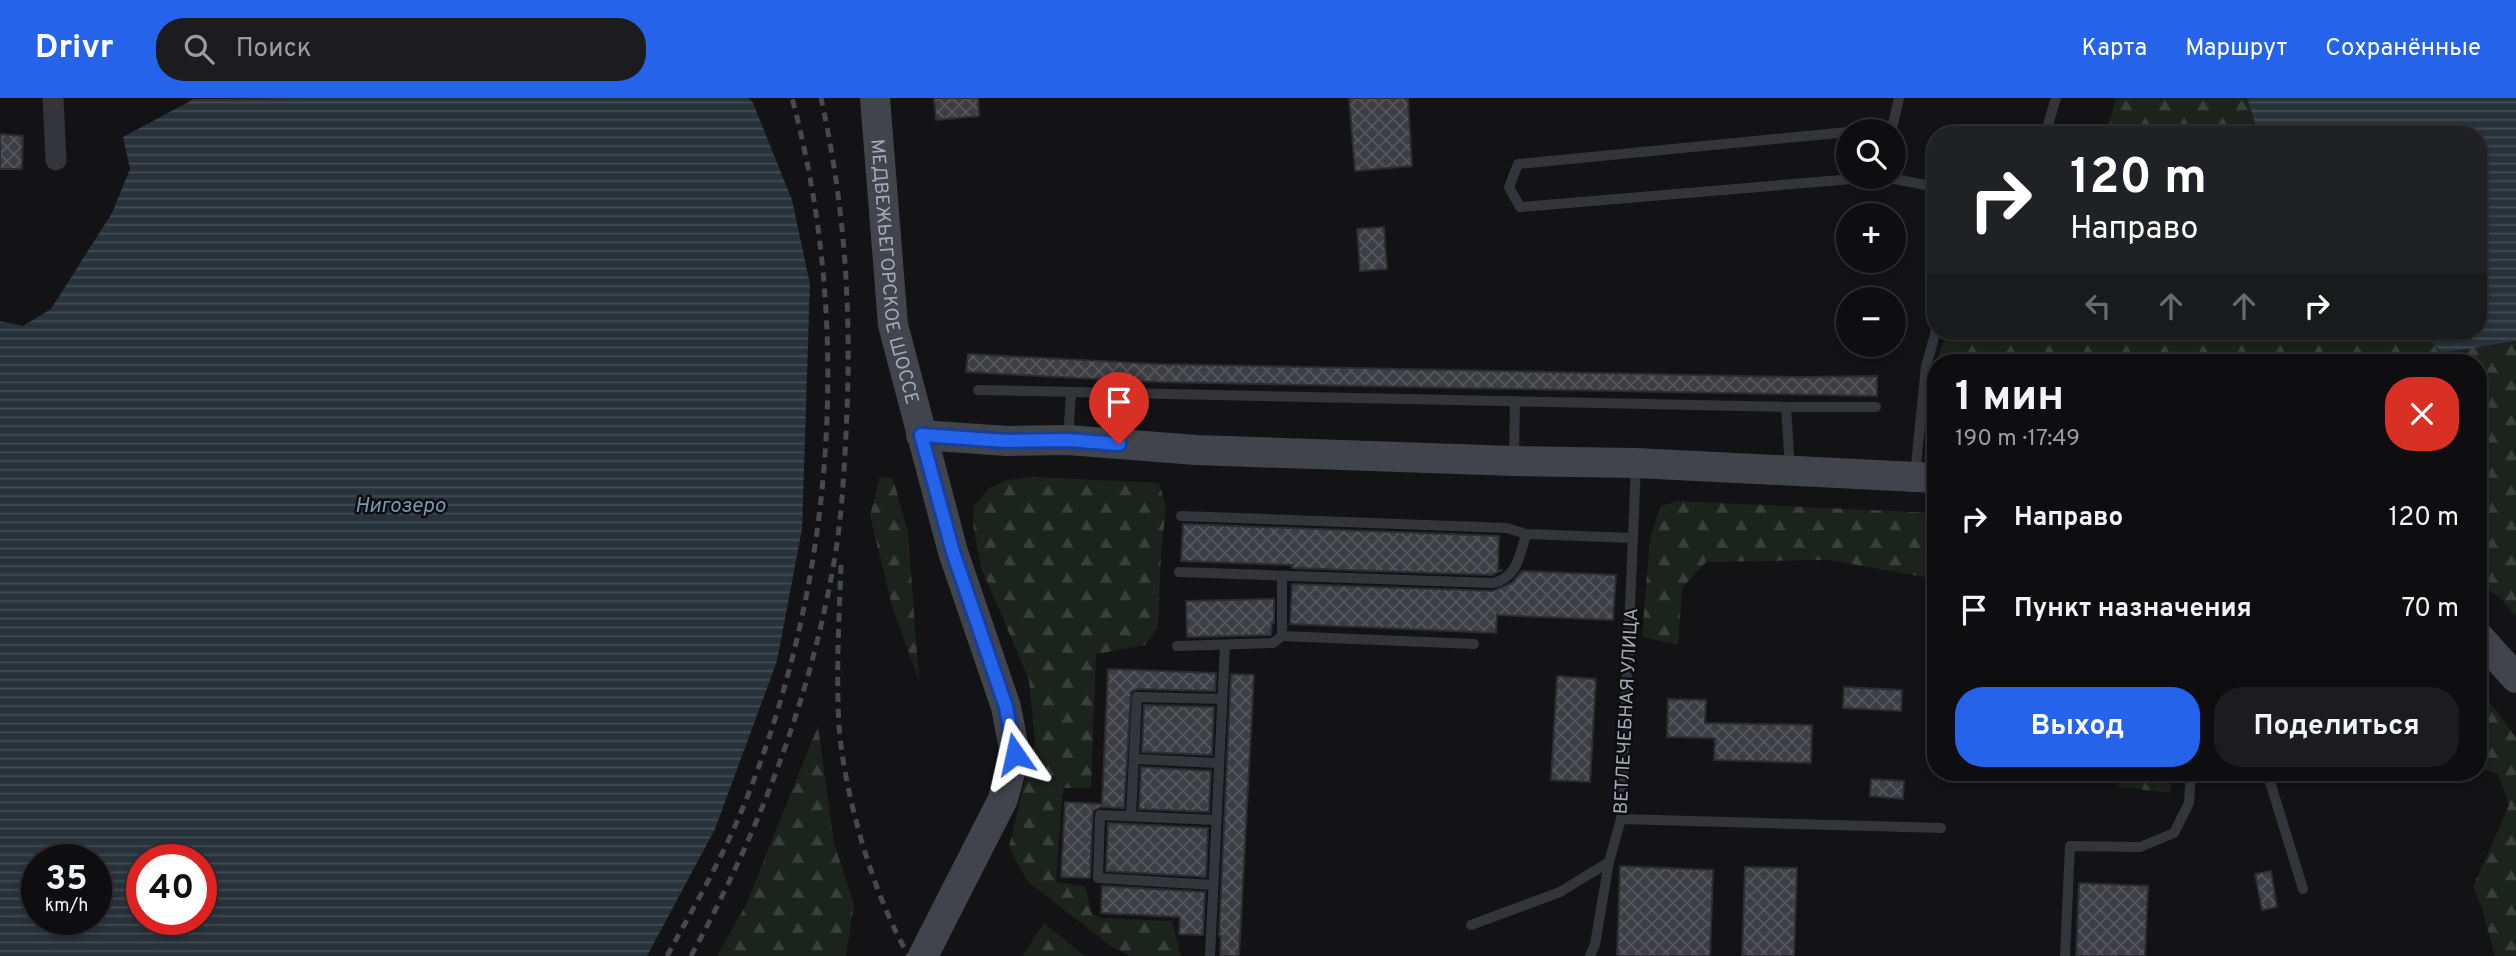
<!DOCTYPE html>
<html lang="ru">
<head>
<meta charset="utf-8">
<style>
  :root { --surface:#0e0e10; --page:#1c1c1e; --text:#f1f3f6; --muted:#9b9c9f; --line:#2e2e30; --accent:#2563eb }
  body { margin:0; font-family:Overpass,sans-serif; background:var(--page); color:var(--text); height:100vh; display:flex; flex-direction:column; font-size:26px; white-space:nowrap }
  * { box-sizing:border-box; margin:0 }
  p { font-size:23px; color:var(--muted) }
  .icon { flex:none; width:38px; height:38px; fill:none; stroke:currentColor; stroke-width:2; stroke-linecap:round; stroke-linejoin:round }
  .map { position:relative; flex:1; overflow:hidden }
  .panel { position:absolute; left:1927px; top:256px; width:560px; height:427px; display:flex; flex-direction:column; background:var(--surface); border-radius:28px; box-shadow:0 4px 10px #0003,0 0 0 2px var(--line) }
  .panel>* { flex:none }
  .guide { position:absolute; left:1927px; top:28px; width:560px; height:214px; border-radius:28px; box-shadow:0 4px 10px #0003,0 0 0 2px var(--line); background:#202124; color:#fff; overflow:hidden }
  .buttons { position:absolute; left:1836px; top:21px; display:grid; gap:14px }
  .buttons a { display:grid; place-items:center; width:70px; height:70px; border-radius:50%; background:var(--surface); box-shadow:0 4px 10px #0003,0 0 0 2px var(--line); font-size:35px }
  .speed { position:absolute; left:21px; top:746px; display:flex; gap:14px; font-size:35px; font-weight:700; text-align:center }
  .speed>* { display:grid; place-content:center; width:91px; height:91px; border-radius:50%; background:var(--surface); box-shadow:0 4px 10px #0003,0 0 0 2px var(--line); line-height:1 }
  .speed small { font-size:18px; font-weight:400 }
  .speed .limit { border:10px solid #d22; background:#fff; color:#111 }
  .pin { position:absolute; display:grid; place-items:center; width:60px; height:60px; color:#fff; margin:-72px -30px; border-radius:50% 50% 50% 0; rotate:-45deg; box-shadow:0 0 7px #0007 }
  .pin .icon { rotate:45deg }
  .me { position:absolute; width:77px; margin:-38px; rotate:349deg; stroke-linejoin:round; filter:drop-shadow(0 0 5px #0008) }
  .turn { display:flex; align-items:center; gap:24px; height:147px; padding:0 28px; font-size:32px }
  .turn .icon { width:91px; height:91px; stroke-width:2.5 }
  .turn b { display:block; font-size:49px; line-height:60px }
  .lanes { display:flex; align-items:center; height:66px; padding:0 28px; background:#0003; justify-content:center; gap:35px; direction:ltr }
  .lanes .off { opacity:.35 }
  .round { display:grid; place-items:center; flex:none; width:74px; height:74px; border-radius:28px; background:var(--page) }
  .summary { display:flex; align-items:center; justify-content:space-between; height:119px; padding:0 28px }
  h1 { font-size:42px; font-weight:700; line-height:52px }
  .action { display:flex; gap:14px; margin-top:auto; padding:14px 28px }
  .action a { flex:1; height:80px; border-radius:28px; background:var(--accent); color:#fff; font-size:28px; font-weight:700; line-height:80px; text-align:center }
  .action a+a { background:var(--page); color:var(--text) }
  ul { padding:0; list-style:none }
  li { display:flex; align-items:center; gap:21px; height:91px; padding:0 28px }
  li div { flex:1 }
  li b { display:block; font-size:26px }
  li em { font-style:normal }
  header { display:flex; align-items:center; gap:42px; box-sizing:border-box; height:98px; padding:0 35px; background:var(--accent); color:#fff }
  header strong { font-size:33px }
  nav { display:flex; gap:38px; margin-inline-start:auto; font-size:24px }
  .search { width:490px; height:63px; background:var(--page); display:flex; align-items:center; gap:18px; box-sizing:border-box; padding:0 24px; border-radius:28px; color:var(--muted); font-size:26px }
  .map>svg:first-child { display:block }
  .forest { fill:url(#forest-firs) }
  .water { fill:url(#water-rules); fill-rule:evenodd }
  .building { fill:url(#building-cross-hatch); stroke:#2d2d31; stroke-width:2 }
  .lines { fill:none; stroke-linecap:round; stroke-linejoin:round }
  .lane { stroke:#33353a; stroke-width:10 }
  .street { stroke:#33353a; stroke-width:21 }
  .secondary { stroke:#41444a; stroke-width:30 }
  .rail { stroke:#46494f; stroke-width:5; stroke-dasharray:9 7; stroke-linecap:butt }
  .route-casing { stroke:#184099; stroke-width:18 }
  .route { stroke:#2563eb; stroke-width:12 }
  .labels { text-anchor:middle; stroke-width:5; stroke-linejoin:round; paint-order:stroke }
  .street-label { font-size:19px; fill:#a3a9b7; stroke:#0e0e10 }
  .water-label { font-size:21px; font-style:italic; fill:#7698b5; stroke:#0e0e10 }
</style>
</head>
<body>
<header>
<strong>Drivr</strong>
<div class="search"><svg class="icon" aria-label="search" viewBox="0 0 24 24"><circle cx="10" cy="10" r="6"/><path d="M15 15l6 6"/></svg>Поиск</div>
<nav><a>Карта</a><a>Маршрут</a><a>Сохранённые</a></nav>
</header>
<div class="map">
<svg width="2516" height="858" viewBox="0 0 2516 858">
  <defs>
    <pattern id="forest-firs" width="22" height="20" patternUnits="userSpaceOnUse" patternTransform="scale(1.75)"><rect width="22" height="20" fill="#1b231c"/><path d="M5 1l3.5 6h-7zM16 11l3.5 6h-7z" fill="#39403b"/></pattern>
    <pattern id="water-rules" width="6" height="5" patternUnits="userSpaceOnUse" patternTransform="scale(1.75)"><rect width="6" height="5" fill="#28323a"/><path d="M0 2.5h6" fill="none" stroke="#444d54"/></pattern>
    <pattern id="building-cross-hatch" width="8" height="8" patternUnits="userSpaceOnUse" patternTransform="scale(1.75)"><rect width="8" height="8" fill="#3c3e43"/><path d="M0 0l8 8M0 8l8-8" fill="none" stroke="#55575c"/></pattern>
  </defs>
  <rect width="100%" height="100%" fill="#131315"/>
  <g class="forest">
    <polygon points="2116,0 2247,0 2259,37 2106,37"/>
    <polygon points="1947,233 2421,233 2442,255 2516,243 2516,518 2501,501 2478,484 2478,264 1939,264 1938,260"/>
    <polygon points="880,379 893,380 908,435 919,583 892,508 870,418"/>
    <polygon points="1036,379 1159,385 1166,409 1161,456 1158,529 1145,547 1096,556 1091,690 1063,690 1056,784 1085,788 1092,816 1103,820 1172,823 1181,858 1131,858 1112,849 1027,783 1009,749 1035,641 1029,582 981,469 973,426 974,408 988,391 1007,382"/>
    <polygon points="1676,403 1935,415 1935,481 1829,462 1706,464 1682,490 1678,547 1642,539 1650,441 1660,409"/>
    <polygon points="2478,593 2497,613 2516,640 2516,858 2495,858 2482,811 2473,789 2509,707 2498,676 2478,669"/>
    <polygon points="818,628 834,745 854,806 846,858 717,858 746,807"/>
    <polygon points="2057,674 2171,674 2170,695 2120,689 2115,682"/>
    <polygon points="1044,825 1085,858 1022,858"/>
  </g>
  <g class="water">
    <path d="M302,0h447l4,5 39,97 18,84 -8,245 -25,132 -62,168 -68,127h-647v-635l23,5 28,-17 61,-96 18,-44 -7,-32 71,-38zM37,761h59v60h-59zM142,761h59v60h-59z"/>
    <polygon points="2247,0 2516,0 2516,243 2442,255 2421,233 2478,233 2478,37 2259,37"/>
  </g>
  <g class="building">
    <polygon points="934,0 978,0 979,18 936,22"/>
    <polygon points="1349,0 1408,0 1412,68 1355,73"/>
    <polygon points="0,36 23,38 22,71 0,71"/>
    <polygon points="1384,129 1387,171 1360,173 1357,131"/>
    <polygon points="968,256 1158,266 1797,279 1877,278 1877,298 1156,284 966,274"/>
    <polygon points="1183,426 1499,438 1498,472 1502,472 1492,477 1292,470 1293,467 1181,463"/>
    <polygon points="1522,473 1616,477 1613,522 1497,517 1496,535 1290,526 1292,486 1493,493 1512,485"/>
    <polygon points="1274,501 1274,525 1272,525 1271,537 1187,539 1186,503"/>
    <polygon points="1108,571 1216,575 1215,593 1137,591 1131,594 1124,710 1100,709 1093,713 1090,780 1061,779 1065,704 1102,706"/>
    <polygon points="1231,576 1254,577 1239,858 1220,858 1221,838 1219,838"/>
    <polygon points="1557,578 1596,581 1590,684 1551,682"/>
    <polygon points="1844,589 1902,592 1901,613 1843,610"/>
    <polygon points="1668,601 1706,602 1705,625 1812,627 1811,665 1714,662 1715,640 1667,639"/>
    <polygon points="1144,607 1214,609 1212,657 1142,654"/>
    <polygon points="1141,669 1211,673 1209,714 1139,711"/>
    <polygon points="1871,681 1904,683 1903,701 1870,698"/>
    <polygon points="1108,725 1208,730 1206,779 1106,773"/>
    <polygon points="1620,768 1713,772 1710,858 1617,858"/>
    <polygon points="1745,769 1797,770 1794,858 1742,858"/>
    <polygon points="2271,773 2277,809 2262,812 2255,776"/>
    <polygon points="2079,785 2148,788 2145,858 2076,858"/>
    <polygon points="1102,788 1205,794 1203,837 1179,836 1180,819 1101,815"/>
  </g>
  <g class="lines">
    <g class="lane">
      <polyline points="1855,33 1892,30 1899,0"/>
      <polyline points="1848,34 1518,66 1509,89 1520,109 1877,79"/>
      <polyline points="2045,37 2056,0"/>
      <polyline points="1884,79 1936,89"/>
      <polyline points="978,292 1786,309 1876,309"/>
      <polyline points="1786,309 1790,371"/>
      <polyline points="1068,339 1071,295"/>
      <polyline points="1514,360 1515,304"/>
      <polyline points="1915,377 1926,268 1936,233"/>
      <polyline points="1181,418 1507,430 1526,436 1633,440"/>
      <path d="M1179,474l314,11c24,-5 27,-28 33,-49"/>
      <polyline points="1282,478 1282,538 1474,546"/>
      <polyline points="1177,548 1273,545 1282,538"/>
      <polyline points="1134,661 1219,665"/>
      <polyline points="2267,674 2303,791"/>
      <polyline points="1131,718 1137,599 1222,601"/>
      <polyline points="1621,721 1941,730"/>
      <polyline points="1213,787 1098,780 1100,717 1216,722"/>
      <polyline points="1471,827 1560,794 1609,764"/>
      <polyline points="1210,858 1225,547"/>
      <polyline points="1590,858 1595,846 1609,764 1621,721 1636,367"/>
      <polyline points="2065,858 2070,748 2140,749 2174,735 2189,705 2191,674"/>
    </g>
    <polyline class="street" points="53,0 56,62"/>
    <g class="secondary">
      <path id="s1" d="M875,0l18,227 60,227 53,155 9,47 -12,45 -80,157"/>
      <polyline points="921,337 1007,343 1068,342 1196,352 1514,363 1636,365 1936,380"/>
      <polyline points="2478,538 2516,580"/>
    </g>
    <g class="rail">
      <path d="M841,467c-2,53 -5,107 -2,161 5,68 35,172 70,230"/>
      <path d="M667,858c27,-49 56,-99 77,-151 90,-221 110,-476 48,-707"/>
      <path d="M691,858c69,-126 122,-263 145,-406 6,-39 8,-77 10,-116 6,-117 0,-222 -25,-336"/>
    </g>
  </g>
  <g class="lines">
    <defs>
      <polyline id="route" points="1015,656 1006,609 953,454 921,337 1007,343 1068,342 1119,346"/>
    </defs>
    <use href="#route" class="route-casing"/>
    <use href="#route" class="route"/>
  </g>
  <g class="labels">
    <g class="street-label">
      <text dy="7" stroke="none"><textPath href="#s1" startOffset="175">МЕДВЕЖЬЕГОРСКОЕ ШОССЕ</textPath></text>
      <text transform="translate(1625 613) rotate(-87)" y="7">ВЕТЛЕЧЕБНАЯ УЛИЦА</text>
    </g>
    <g class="water-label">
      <text x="400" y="414">Нигозеро</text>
    </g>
  </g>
</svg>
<div class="buttons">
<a><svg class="icon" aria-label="search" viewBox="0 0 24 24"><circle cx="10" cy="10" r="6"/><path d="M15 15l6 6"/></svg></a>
<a>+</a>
<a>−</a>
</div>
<div class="speed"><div>35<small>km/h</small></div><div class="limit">40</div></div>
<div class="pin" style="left:1119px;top:346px;background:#d93025"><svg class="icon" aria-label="arrive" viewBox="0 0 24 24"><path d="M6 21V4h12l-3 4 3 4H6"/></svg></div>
<svg class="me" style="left:1015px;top:656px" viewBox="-20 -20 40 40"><path d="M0-17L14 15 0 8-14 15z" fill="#2563eb" stroke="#fff" stroke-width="4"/></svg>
<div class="guide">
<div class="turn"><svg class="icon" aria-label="right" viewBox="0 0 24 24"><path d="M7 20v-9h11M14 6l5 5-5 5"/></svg><div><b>120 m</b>Направо</div></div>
<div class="lanes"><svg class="icon off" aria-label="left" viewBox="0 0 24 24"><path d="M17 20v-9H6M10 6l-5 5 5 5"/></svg><svg class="icon off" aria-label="ahead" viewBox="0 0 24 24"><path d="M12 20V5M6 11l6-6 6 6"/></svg><svg class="icon off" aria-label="ahead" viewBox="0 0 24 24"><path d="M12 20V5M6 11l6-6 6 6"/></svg><svg class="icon" aria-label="right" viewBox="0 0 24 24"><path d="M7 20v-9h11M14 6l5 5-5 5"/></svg></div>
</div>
<section class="panel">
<div class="summary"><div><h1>1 мин</h1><p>190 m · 17:49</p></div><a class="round" style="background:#d93025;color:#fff"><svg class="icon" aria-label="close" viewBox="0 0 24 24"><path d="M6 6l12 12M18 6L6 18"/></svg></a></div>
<ul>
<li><svg class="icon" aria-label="right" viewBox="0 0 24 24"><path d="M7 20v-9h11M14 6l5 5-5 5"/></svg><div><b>Направо</b></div><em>120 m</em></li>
<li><svg class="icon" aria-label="arrive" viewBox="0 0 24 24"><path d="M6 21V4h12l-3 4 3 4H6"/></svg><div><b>Пункт назначения</b></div><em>70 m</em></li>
</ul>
<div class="action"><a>Выход</a><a>Поделиться</a></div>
</section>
</div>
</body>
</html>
